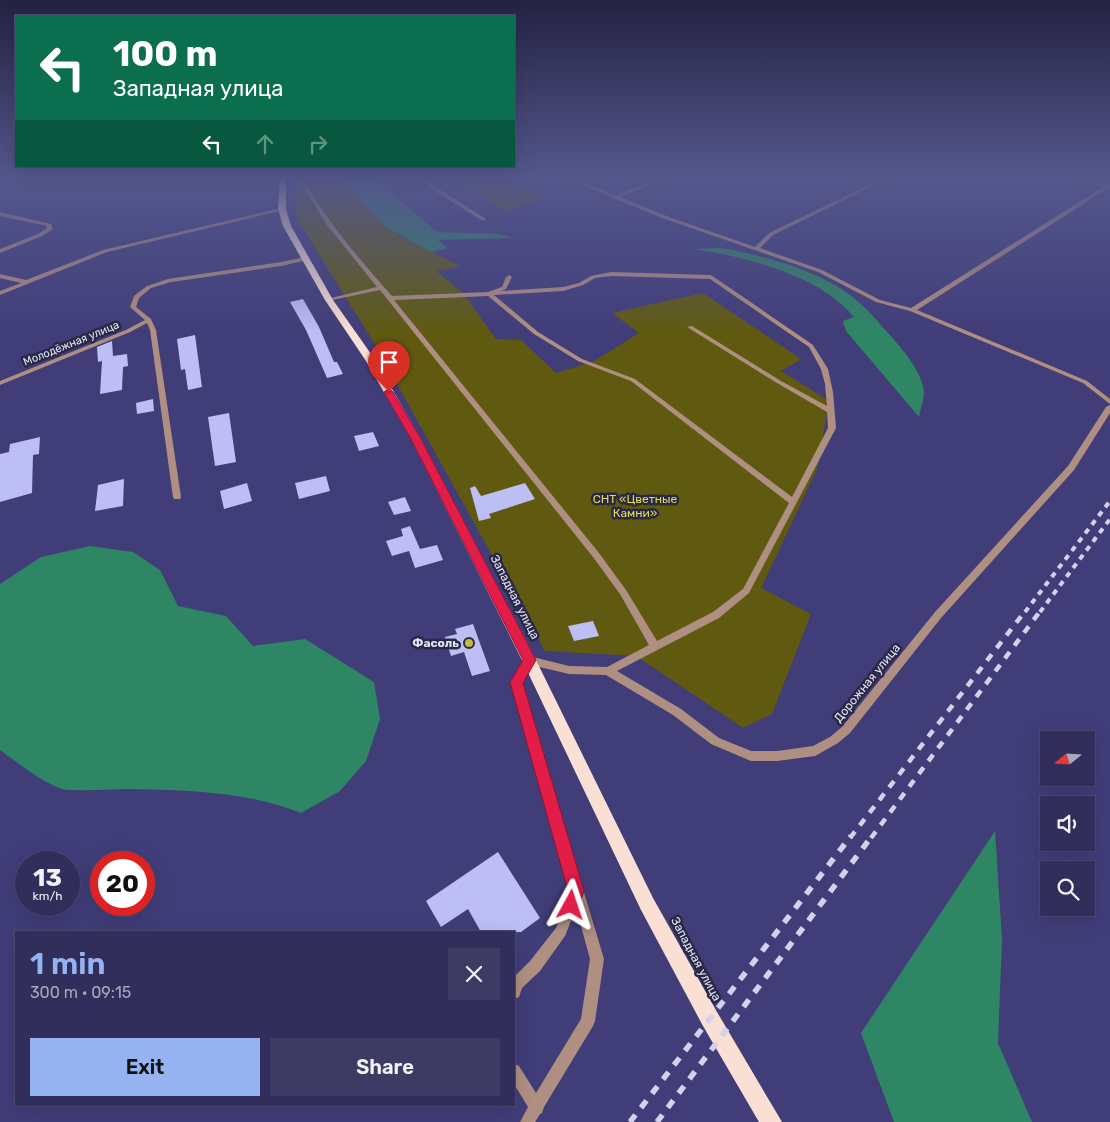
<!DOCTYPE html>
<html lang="en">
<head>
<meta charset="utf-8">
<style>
  :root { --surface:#312e5b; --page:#3d3a64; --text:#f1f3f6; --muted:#a8a8bb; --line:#4c4a71; --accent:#95b2f1 }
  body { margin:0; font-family:Rubik,sans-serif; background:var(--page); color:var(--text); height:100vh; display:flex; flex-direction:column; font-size:19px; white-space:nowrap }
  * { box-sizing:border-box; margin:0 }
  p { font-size:16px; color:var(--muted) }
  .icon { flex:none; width:28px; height:28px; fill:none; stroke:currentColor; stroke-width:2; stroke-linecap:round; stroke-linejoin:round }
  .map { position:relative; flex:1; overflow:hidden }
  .sheet { position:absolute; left:15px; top:931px; width:500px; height:175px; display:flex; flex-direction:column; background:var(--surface); border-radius:0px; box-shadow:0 5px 20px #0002,0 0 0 1px var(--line) }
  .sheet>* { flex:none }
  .guide { position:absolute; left:15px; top:15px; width:500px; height:152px; border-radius:0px; box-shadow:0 5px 20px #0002,0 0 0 1px var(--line); background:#0b6e4f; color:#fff; overflow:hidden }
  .needle { width:32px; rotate:252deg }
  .buttons { position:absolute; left:1040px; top:731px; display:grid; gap:10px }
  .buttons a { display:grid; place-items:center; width:55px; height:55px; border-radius:0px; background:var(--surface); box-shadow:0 5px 20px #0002,0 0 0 1px var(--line); font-size:25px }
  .speed { position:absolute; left:15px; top:851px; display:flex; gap:10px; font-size:25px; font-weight:700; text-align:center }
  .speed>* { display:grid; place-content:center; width:65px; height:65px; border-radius:50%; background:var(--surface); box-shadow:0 5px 20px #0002,0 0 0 1px var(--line); line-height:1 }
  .speed small { font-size:12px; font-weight:400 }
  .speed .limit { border:8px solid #d22; background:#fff; color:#111 }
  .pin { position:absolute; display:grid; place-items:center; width:42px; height:42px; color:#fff; margin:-51px -21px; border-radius:50% 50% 50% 0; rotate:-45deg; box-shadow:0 0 5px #0007 }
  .pin .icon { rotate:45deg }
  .me { position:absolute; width:55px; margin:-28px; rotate:5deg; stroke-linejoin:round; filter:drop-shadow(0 0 4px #0008) }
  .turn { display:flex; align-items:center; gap:18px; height:105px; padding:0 15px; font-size:22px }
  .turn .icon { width:65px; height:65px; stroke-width:2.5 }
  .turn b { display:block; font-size:35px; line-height:42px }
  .lanes { display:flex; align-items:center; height:48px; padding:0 15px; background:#0003; justify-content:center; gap:25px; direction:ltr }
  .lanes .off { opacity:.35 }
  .round { display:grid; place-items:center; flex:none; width:52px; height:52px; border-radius:0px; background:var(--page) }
  .headline { display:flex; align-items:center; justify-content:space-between; height:85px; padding:0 15px }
  h1 { font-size:30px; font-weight:600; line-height:38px; color:var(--accent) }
  .button { display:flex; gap:10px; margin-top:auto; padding:10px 15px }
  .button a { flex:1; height:58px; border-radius:0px; background:var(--accent); color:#111; font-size:20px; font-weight:600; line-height:58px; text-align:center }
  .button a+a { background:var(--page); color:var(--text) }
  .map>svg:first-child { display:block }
  .green { fill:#605a11 }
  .water { fill:#2e8664 }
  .building { fill:#bdbef4 }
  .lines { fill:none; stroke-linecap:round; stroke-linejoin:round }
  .minor { fill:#af8f81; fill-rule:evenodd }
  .major { fill:#fadfd4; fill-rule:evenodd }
  .rail-far2 { stroke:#d2d2ed; stroke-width:4; stroke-dasharray:5.5 5.5; stroke-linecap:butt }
  .rail-far1 { stroke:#d2d2ed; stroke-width:4.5; stroke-dasharray:8 8; stroke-linecap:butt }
  .rail { stroke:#d2d2ed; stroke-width:5.5; stroke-dasharray:9 9; stroke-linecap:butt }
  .route { fill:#e11d48; stroke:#92132f }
  .poi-dot { fill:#c7bb3b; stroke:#2a2945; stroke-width:2 }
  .labels { text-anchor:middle; stroke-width:5; stroke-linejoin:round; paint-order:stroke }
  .far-street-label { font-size:11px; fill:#e4e5fb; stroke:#2a2945 }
  .park-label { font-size:12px; fill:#e8db51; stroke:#2a2945 }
  .street-label { font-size:12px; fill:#e4e5fb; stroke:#2a2945 }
  .poi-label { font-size:12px; font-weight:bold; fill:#e4e5fb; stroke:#2a2945; text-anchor:end }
</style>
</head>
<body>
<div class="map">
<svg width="1110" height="1122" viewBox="0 0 1110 1122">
  <rect width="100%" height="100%" fill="#413d79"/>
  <g class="green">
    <polygon points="295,176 343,176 359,197 400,236 460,266 436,271 463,293 496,339 521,340 556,373 593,362 639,333 612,313 703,293 801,359 781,371 829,401 817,469 761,588 811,614 772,714 743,728 636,656 545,651 376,346 297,219"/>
    <polygon points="448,176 502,176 513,184 545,197 507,211 448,178"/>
  </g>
  <g class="water">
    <polygon points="338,176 377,176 377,181 437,232 498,234 513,238 438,240 447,248 430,252 385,226"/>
    <path d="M721,248c42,7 103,24 135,52 12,9 22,22 32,33 13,14 37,42 36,62 -1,7 -4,15 -5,22l-73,-86 -3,-10 11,-4c-34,-42 -110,-61 -161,-68z"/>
    <path d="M90,546l43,6 27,18 18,36 48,10 27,30 52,-7 69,43 6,37 -14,42 -26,30 -39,22c-55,-22 -115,-23 -174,-24 -15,0 -52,3 -65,0 -17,-5 -47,-28 -62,-39v-166l41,-27z"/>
    <polygon points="995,831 1002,939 998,1043 1032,1122 894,1122 861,1033"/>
  </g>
  <g class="building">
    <polygon points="303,299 319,327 334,362 337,362 343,374 327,378 306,330 290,302"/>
    <polygon points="195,335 202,387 188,390 185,369 181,370 177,339"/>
    <polygon points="112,341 113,356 127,354 128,366 123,367 122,390 100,394 102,361 98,362 97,347"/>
    <polygon points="153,399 154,411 137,414 136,403"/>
    <polygon points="229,413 236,462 215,466 208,417"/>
    <polygon points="373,432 379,446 359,451 354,436"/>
    <polygon points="40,437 39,454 33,455 32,493 0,502 0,454 9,452 10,444"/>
    <polygon points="326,476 330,491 299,499 295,483"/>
    <polygon points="124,479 123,506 95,511 98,485"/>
    <polygon points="247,483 252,501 224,509 220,491"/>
    <polygon points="525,483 535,499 489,514 491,518 479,521 470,488 475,486 481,496"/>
    <polygon points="405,497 411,511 394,515 388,502"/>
    <polygon points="410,526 420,549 437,545 443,560 415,568 409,551 392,556 386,541 403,536 401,529"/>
    <polygon points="593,621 599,636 574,641 568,626"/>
    <polygon points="473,624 490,671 472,676 464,652 451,656 445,637 457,634 455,629"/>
    <polygon points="498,852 540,918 521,932 481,932 468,909 441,927 426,901"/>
  </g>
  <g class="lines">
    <g class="minor">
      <path d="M297,176h4c25,44 57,82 91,120l96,-4 14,-5 4,-10 3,-2 3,2 -6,12 -5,2 62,-4 16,-4 12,-7 20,-4 100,3 102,70 15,24 5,23 3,36 -87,165 -30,25 -102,53 64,38 38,29 32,13h26l36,-5 17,-9 12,-10 93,-115 133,-146 38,-59 4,-2v8l-36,57 -133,148 -91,115 -12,10 -23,13 -38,5h-26l-40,-17 -38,-29 -67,-40 -37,-1 -38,-9 -10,17 83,277 -9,62 -2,5 -49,81 -2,6 -2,1 -5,8h-15l8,-15 -14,-23v-20l5,2 17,27 45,-74 9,-60 -14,-51 -11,28 -25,35 -18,17 -3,9 -5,2v-22l16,-16 26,-33 15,-39 -60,-207 15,-25 3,-1 40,10 38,1 42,-22 -29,-51 -27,-37 -213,-267 -53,11v-2l50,-12 -50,-62zM611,276l99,3 99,68 12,22 4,15 2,22 -46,-25 -89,-55 -5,1 90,56 50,29 1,16 -36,69 -157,-118 -53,-20 -44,-27 -44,-37 69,-4 20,-6 12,-7zM488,296l46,38 44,27 53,20 158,122 -46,86 -30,23 -56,29 -31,-51 -27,-37 -205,-253z"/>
      <polygon points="429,176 433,176 430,180 434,186 485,218 485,220 481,220 430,188 426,180"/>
      <polygon points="561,176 567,176 616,196 665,176 671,176 620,197 669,217 755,247 769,233 887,176 893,176 773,235 760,248 822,270 880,300 911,308 1103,187 1068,176 1075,176 1106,185 1110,184 1110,189 1107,189 917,310 1087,381 1110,399 1110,404 1083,383 910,311 876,302 818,272 665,219 616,199 612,199 612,197"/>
      <polygon points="282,208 284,208 284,210 107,252 0,295 0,291 21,283 0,278 0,274 26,280 103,250"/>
      <polygon points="0,212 51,224 53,229 42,236 0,253 0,249 38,234 47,228 47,226 0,216"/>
      <polygon points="305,257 307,258 307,260 281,266 171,282 151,288 139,298 136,307 151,319 156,330 181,497 180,499 174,499 173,497 150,330 147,323 130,332 0,385 0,381 126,330 145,320 130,307 134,296 147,286 168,279 281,262"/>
    </g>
    <polygon class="major" points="280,176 286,176 286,209 291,226 333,300 376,361 421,439 534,656 653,898 717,1012 782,1122 759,1122 703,1026 641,910 522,660 411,439 366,361 325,300 283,226 278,209"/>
    <g class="rail-far2">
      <polyline points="1025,612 1110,501"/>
      <polyline points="1040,612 1110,519"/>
    </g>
    <g class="rail-far1">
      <polyline points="850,838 1026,610"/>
      <polyline points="871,838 1041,610"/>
    </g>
    <g class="rail">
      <polyline points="630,1122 851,836"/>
      <polyline points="657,1122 872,836"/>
    </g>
  </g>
  <linearGradient id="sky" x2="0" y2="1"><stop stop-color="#242243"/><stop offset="0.53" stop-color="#54578c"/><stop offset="1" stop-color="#54578c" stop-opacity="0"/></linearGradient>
  <rect width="1110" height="333" fill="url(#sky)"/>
  <polygon class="route" points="389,389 393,392 421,439 536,660 523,683 584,891 577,910 571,913 565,910 563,905 568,891 510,682 523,660 411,439 384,392"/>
  <circle class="poi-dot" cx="469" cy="643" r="5"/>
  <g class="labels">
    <g class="far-street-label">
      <text transform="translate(71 343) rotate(-22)" y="4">Молодёжная улица</text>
    </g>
    <g class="park-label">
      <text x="635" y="503">СНТ «Цветные<tspan x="635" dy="14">Камни»</tspan></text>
    </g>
    <g class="street-label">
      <text transform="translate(515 597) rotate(63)" y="4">Западная улица</text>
      <text transform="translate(867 683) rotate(-51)" y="4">Дорожная улица</text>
      <text transform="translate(696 959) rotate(62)" y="4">Западная улица</text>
    </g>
    <g class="poi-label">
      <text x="459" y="647">Фасоль</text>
    </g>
  </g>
</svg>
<div class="buttons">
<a><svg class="needle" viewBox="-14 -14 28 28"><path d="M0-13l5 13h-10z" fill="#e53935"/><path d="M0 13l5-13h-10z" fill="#a8a8bb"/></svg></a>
<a><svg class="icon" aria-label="sound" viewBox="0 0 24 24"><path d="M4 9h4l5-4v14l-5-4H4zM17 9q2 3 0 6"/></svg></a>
<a><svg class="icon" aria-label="search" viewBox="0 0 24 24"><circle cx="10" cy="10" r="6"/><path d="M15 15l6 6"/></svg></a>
</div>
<div class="speed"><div>13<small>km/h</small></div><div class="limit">20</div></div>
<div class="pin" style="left:389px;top:392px;background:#d93025"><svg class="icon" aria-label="arrive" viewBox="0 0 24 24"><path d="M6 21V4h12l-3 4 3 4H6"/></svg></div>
<svg class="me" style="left:571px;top:905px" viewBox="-20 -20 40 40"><path d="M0-17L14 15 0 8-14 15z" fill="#e11d48" stroke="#fff" stroke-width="4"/></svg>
<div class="guide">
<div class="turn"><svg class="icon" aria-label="left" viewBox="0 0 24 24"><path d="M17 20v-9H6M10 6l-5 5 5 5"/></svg><div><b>100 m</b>Западная улица</div></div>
<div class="lanes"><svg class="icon" aria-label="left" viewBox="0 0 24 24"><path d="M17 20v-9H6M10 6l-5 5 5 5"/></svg><svg class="icon off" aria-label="ahead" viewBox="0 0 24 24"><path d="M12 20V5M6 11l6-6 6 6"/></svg><svg class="icon off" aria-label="right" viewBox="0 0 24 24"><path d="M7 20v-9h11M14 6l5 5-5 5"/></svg></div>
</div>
<section class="sheet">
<div class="headline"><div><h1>1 min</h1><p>300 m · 09:15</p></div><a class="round"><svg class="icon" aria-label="close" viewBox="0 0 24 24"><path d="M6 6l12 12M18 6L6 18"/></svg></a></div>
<div class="button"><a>Exit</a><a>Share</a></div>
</section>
</div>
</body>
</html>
